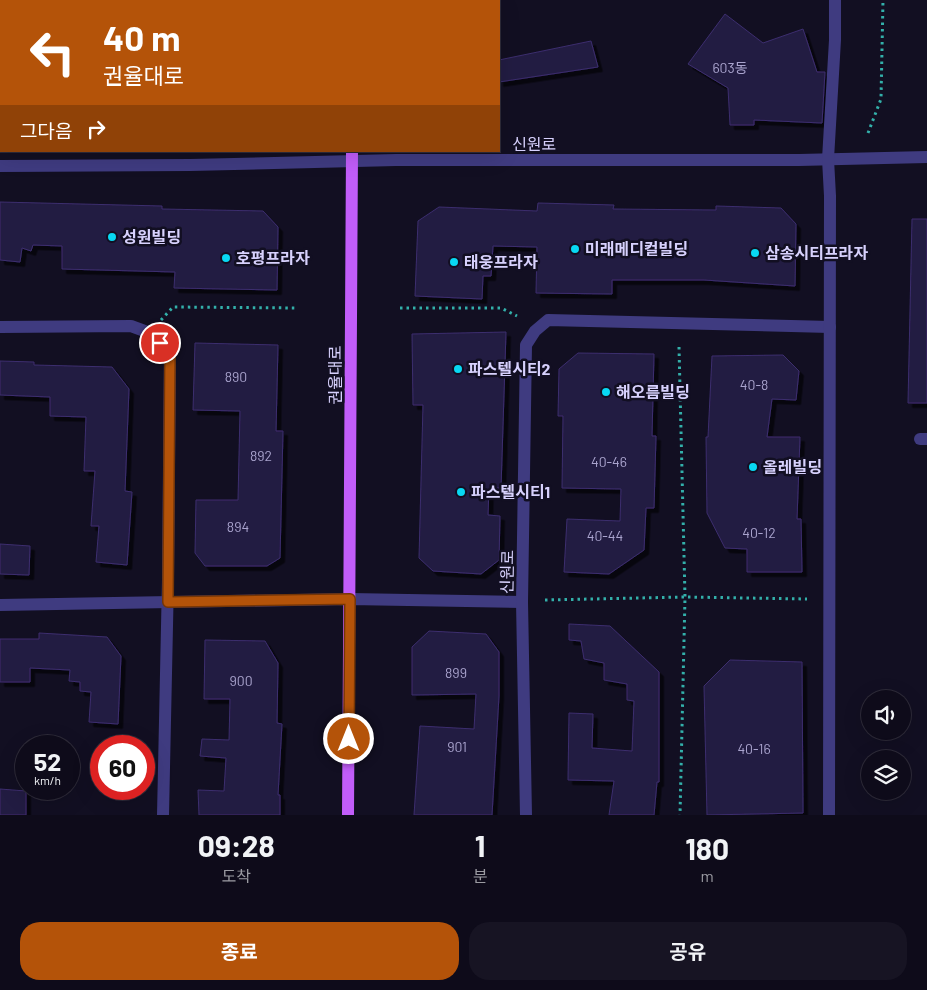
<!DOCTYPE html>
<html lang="ko">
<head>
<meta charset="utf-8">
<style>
  :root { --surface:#0e0b1a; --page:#171423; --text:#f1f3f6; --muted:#9b9ba2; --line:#2e2b39; --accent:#b45309 }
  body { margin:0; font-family:Barlow,"Noto Sans KR",sans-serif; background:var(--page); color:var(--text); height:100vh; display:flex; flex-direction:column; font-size:19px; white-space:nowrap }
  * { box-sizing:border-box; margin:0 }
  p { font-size:16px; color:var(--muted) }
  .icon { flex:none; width:28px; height:28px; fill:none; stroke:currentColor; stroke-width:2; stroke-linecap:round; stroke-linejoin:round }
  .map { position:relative; height:815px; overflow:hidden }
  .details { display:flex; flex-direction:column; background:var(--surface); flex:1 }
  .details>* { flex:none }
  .guide { position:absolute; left:0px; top:0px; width:500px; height:152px; box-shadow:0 5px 20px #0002,0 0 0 1px var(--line); background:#b45309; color:#fff; overflow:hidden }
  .fabs { position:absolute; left:861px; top:690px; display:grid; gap:10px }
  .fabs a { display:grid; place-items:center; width:50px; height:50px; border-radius:50%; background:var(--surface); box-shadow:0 5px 20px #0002,0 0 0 1px var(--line); font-size:25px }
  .speed { position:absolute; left:15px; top:735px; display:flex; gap:10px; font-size:25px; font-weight:700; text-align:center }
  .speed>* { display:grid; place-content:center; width:65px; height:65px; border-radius:50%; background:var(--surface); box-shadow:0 5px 20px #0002,0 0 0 1px var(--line); line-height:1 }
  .speed small { font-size:12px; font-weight:400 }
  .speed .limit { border:8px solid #d22; background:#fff; color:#111 }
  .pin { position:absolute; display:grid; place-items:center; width:42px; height:42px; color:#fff; margin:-21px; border:2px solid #fff; border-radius:50%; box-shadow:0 1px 5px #0007 }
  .me { position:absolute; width:55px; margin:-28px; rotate:0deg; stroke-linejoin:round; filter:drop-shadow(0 0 4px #0008) }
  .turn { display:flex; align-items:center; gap:18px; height:105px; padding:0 20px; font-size:22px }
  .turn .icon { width:65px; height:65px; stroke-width:2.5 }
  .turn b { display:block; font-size:35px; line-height:42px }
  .then { display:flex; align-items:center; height:48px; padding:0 20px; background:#0003; gap:10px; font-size:19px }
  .eta { display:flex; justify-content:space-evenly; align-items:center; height:85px; text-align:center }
  .eta b { font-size:30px; font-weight:700; line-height:35px }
  .cta { display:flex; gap:10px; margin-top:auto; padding:10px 20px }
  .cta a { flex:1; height:58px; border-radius:20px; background:var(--accent); color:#fff; font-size:20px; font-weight:700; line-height:58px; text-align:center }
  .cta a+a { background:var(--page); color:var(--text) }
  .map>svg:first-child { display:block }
  .building { fill:#241b43; stroke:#3c2e6e; filter:url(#shadow) }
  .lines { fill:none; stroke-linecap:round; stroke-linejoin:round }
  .path { stroke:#33b0aa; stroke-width:3; stroke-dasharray:2.5 4; stroke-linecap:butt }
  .minor { stroke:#3f3b80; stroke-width:12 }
  .major { stroke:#c15df9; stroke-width:12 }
  .route-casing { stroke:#753606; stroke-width:12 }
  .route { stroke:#b45309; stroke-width:9 }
  .poi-dot { fill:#08d8f3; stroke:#120f22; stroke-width:2 }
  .labels { text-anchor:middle; stroke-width:5; stroke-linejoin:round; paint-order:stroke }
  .number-label { font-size:14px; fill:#aaa4ce }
  .street-label { font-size:16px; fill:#d7d1fd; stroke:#120f22 }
  .poi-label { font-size:16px; font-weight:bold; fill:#d7d1fd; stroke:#120f22; text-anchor:start }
</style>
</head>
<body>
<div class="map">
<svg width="927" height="815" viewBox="0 0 927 815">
  <defs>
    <filter id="shadow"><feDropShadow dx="4.5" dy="4.5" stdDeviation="0" flood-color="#0009"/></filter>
  </defs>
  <rect width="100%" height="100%" fill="#120f22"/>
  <g class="building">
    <polygon points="725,14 763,43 803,29 817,72 825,72 822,123 754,120 754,125 730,125 728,88 688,64"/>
    <polygon points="591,41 598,67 499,82 499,60"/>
    <polygon points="0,202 162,206 162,209 263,211 278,227 277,290 174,288 175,272 62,269 62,246 33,245 31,251 22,248 20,262 0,260"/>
    <polygon points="538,203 614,205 613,209 716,210 716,206 781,208 796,224 795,286 704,280 612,280 612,294 536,293 537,247 493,246 491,276 483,276 482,299 415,296 418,221 439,207 537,211"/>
    <polygon points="912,219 927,219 927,403 908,403"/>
    <polygon points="506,332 501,488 489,488 488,515 500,516 499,560 481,574 433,571 419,558 423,405 413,405 412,334"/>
    <polygon points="195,343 278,345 276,431 283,431 280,558 267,566 205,566 195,553 196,500 238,500 240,411 193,410"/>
    <polygon points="578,353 654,354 652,436 656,436 654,508 646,508 644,550 609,574 564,572 567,519 620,521 621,489 562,488 563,416 558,416 559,369"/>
    <polygon points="783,355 799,371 796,400 772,399 767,437 800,437 797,519 801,519 802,572 747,572 747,549 725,548 707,513 706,437 708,437 712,356"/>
    <polygon points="0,361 34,362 34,365 112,367 129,389 125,491 132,492 127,565 96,562 99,526 91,526 95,471 84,471 86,417 50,416 50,397 0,395"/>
    <polygon points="0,544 30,546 29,575 0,574"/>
    <polygon points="569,624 610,626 659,672 659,782 657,782 654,815 609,815 614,781 568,780 569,713 593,714 592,748 632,751 634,701 627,700 627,684 604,680 604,663 584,659 581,641 569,640"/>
    <polygon points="429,631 486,634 499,652 499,696 492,815 414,815 420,726 474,729 476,694 412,695 412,647"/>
    <polygon points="39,633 107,637 121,656 118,724 89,722 91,692 80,691 80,682 69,681 70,670 30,668 30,682 0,682 0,639 39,639"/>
    <polygon points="205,640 265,641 278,663 277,723 282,724 278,795 280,795 280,815 199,815 198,790 224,791 226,758 200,756 202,739 229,740 230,699 204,699"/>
    <polygon points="730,660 802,662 803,813 707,815 704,686"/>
    <polygon points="0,789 26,791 26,815 0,815"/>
  </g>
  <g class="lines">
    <g class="path">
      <polyline points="868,133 881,99 883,0"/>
      <polyline points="400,308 501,308 517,316"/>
      <polyline points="161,320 173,307 297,308"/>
      <polyline points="679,347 685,597 680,815"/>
      <polyline points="545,600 685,597 807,599"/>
    </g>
    <g class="minor">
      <polyline points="191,0 191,1"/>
      <polyline points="0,56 1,56"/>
      <polyline points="0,166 190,165 396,160 799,160 927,157"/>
      <polyline points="0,327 131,326 150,333 170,353 168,579 163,815"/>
      <polyline points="920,439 927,439"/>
      <polyline points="0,605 350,599 522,602"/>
      <polyline points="526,815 522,602 526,345 535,331 548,320 830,327"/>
      <polyline points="829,815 830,196 828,159 835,40 835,0"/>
    </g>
    <g class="major">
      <polyline points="347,0 347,1"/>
      <polyline points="348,815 352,151"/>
    </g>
  </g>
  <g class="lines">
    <defs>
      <polyline id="route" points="160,343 170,352 168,602 350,599 349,739"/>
    </defs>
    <use href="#route" class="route-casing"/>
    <use href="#route" class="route"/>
  </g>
  <g class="poi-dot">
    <circle cx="112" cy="237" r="5"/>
    <circle cx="575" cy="249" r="5"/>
    <circle cx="755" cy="253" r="5"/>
    <circle cx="226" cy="258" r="5"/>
    <circle cx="454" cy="262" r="5"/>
    <circle cx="458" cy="369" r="5"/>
    <circle cx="606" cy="392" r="5"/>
    <circle cx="753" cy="467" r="5"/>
    <circle cx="461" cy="492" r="5"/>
  </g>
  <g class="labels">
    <g class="number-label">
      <text x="730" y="73">603동</text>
      <text x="236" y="382">890</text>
      <text x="754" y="390">40-8</text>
      <text x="261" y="461">892</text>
      <text x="609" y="467">40-46</text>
      <text x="238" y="532">894</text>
      <text x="759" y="538">40-12</text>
      <text x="605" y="541">40-44</text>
      <text x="456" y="678">899</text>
      <text x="241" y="686">900</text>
      <text x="457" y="752">901</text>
      <text x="754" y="754">40-16</text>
    </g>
    <g class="street-label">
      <text x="534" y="150">신원로</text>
      <text transform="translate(335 375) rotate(-90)" y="6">권율대로</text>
      <text transform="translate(507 572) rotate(-89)" y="6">신원로</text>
    </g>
    <g class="poi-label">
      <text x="122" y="243">성원빌딩</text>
      <text x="585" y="255">미래메디컬빌딩</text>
      <text x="765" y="259">삼송시티프라자</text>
      <text x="236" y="264">호평프라자</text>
      <text x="464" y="268">태웅프라자</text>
      <text x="468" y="375">파스텔시티2</text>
      <text x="616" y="398">해오름빌딩</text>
      <text x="763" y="473">올레빌딩</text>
      <text x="471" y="498">파스텔시티1</text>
    </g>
  </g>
</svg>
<div class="fabs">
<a><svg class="icon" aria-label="sound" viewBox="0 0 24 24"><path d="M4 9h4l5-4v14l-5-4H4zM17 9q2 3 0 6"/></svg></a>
<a><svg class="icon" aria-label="layers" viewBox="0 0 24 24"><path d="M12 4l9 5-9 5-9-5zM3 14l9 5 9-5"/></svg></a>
</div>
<div class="speed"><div>52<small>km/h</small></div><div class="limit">60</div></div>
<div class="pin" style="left:160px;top:343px;background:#d93025"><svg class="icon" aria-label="arrive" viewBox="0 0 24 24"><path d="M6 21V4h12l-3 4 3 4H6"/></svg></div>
<svg class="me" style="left:349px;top:739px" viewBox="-20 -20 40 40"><circle r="17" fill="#b45309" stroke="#fff" stroke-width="3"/><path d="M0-11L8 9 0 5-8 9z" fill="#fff"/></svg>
<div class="guide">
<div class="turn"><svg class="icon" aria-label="left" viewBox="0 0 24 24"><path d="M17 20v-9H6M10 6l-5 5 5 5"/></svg><div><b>40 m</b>권율대로</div></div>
<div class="then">그다음<svg class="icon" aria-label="right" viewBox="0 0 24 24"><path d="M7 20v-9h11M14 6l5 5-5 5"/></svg></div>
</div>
</div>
<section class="details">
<div class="eta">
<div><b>09:28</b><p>도착</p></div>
<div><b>1</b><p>분</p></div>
<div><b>180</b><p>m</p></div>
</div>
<div class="cta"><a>종료</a><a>공유</a></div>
</section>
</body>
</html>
